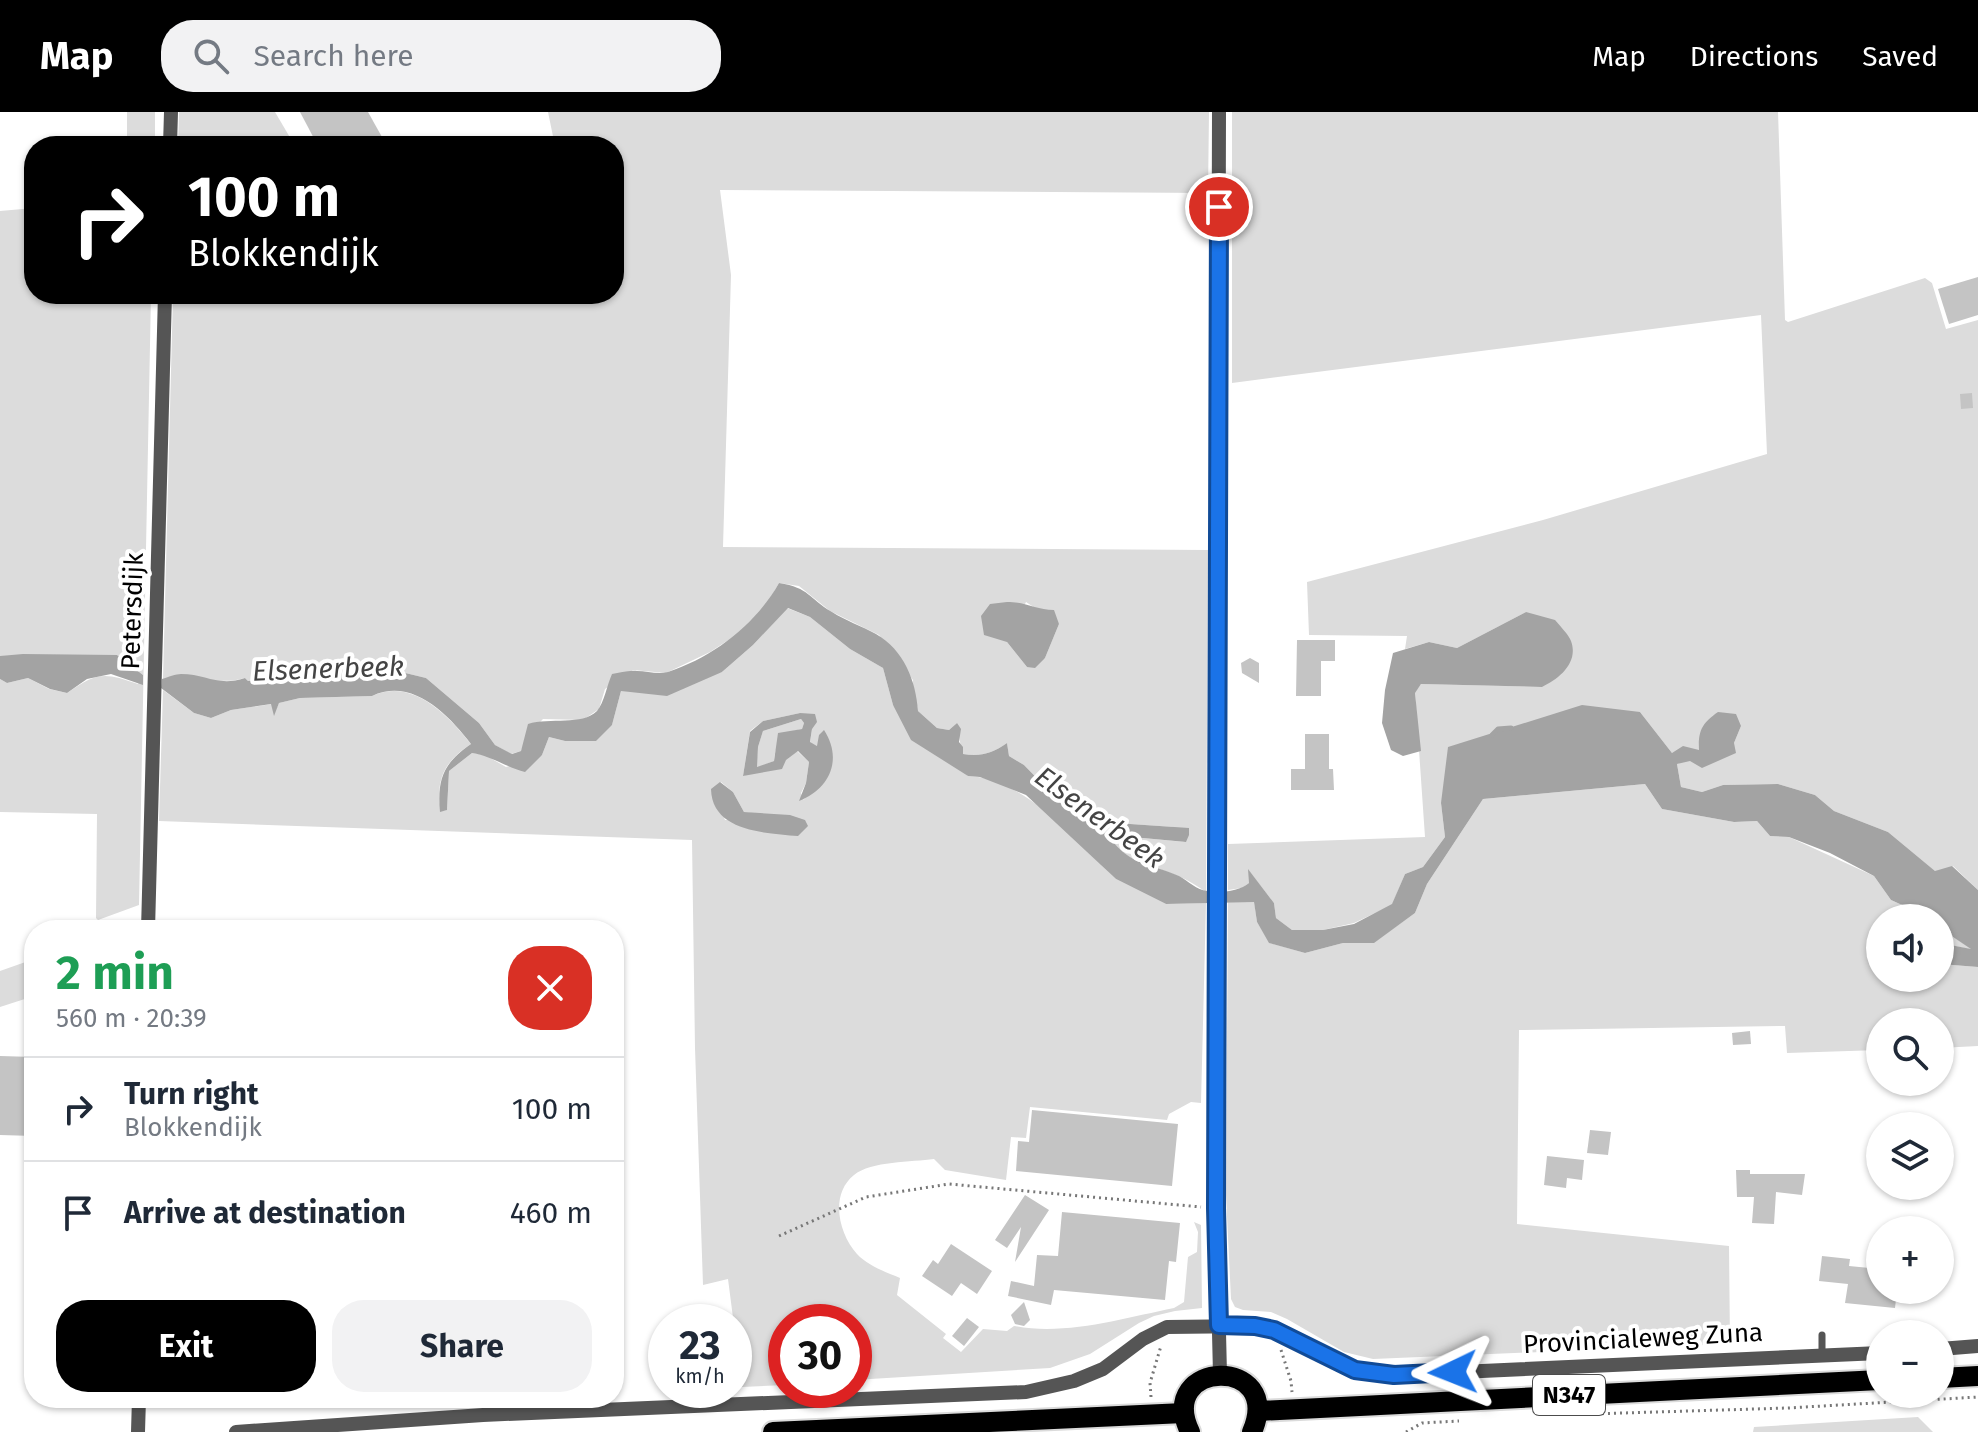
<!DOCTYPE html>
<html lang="en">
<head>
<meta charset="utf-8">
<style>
  :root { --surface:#fff; --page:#f2f2f3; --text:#1f2937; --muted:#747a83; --line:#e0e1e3; --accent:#000 }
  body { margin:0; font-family:"Fira Sans",sans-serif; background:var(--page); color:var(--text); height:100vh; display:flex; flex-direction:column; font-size:30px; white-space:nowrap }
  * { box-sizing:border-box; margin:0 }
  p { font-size:26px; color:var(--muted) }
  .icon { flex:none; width:44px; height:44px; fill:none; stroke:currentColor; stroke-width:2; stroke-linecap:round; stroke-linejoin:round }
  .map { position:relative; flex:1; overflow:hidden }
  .sheet { position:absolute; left:24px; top:808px; width:600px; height:488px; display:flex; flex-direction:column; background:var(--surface); border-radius:32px; box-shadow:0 2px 6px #0004 }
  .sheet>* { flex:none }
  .banner { position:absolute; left:24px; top:24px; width:600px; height:168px; border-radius:32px; box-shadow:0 2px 6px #0004; background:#000; color:#fff; overflow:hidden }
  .controls { position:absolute; left:1866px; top:792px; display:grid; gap:16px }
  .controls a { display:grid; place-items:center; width:88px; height:88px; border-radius:50%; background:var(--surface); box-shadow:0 2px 6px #0004; font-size:40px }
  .speed { position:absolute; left:648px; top:1192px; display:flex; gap:16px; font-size:40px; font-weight:700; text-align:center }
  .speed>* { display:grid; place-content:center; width:104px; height:104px; border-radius:50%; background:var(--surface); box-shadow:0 2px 6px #0004; line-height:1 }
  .speed small { font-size:20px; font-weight:400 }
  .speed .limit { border:12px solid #d22; background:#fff; color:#111 }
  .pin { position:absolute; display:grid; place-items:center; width:68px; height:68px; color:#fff; margin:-34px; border:4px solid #fff; border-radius:50%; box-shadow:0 2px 8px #0007 }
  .me { position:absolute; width:88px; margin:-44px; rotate:268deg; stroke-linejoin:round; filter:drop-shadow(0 0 6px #0008) }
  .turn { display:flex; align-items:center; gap:28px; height:168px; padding:0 32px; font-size:36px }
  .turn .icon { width:104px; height:104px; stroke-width:2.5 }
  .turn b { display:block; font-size:56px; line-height:68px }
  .round { display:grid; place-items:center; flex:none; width:84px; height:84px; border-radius:32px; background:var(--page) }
  .headline { display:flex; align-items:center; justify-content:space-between; height:136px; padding:0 32px }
  h1 { font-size:48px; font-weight:700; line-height:60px; color:#1e9e55 }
  .primary-button { display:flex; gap:16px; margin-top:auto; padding:16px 32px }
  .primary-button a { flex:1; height:92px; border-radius:32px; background:var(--accent); color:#fff; font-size:32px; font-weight:700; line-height:92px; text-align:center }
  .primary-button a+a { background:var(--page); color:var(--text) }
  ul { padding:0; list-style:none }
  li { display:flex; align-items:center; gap:24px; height:104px; padding:0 32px; border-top:2px solid var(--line) }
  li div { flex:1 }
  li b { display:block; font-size:30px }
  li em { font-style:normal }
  header { display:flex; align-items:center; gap:48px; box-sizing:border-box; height:112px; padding:0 40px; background:var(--accent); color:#fff }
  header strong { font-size:38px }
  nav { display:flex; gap:44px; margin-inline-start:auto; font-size:28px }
  .search { width:560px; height:72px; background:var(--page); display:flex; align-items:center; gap:20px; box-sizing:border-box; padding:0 28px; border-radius:32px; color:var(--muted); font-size:30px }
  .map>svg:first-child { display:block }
  .green { fill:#dcdcdc; fill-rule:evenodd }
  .water { fill:#a3a3a3; fill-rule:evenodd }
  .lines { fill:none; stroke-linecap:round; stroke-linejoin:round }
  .stream { stroke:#a3a3a3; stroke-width:5 }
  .building { fill:#c4c4c4 }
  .primary-casing { stroke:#dbdbdb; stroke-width:24 }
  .path { stroke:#777; stroke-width:3; stroke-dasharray:2 4; stroke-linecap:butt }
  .lane { stroke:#555; stroke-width:7 }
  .street { stroke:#555; stroke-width:14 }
  .primary { stroke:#000; stroke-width:20 }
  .route-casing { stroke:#114b97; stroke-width:20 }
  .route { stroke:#1a73e8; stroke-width:14 }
  .labels { text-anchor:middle; stroke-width:8; stroke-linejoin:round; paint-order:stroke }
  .shield { fill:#fff; stroke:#4c4c4c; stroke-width:2 }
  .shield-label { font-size:24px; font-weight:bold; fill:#000 }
  .street-label { font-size:26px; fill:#000; stroke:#fff }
  .water-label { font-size:28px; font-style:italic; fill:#444; stroke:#fff }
</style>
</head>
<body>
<header>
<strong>Map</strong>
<div class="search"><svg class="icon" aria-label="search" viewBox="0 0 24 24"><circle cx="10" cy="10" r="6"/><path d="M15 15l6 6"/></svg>Search here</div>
<nav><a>Map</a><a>Directions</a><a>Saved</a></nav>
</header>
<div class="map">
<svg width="1978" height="1320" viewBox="0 0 1978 1320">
  <rect width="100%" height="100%" fill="#fff"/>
  <g class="green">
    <rect x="127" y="0" width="28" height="34"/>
    <polygon points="179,0 275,0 295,34 178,34"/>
    <path d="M548,0h661l-1,81 -488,-3 11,85 -8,272 485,3 -2,342c-9,-6 -18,-12 -28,-16 -30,-13 -48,-11 -70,-39l14,-2 10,6 11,-3 42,4 -11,-15 -88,-6 -19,-12 -43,-44 -15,-9 -2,-13c-14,10 -27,14 -45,11l-5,-31 -8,7 -12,-2 -19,-17c-1,-11 -6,-20 -5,-31l-34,-45 -49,-24 -31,-25 -20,-3 -14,24 -42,41 10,-11 -23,15 -44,21 -33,-3 -28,19 -6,20 -16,11 -40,-1 -16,17 -6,15 -10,3 -16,-9 -16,-22 -53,-45 -33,-8 -42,-2 -103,13 -3,-3c-30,9 -52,-7 -82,1l10,-385h441v-148h-59zM1026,490l33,22 -14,34 -18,9 -20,-25z"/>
    <polygon points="1232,0 1778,0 1785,208 1788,210 1925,166 1932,171 1946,217 1978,208 1978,778 1953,754 1936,760 1888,720 1834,699 1815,683 1778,672 1723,673 1702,680 1681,675 1677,652 1734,631 1741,614 1700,638 1672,641 1640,600 1441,691 1445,725 1423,755 1405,762 1392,793 1354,811 1323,818 1292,818 1276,806 1274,791 1249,759 1249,771 1242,776 1228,778 1228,732 1425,725 1415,580 1421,572 1542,575 1526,500 1457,536 1429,530 1405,537 1407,524 1309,523 1307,470 1543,408 1767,342 1761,203 1232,271"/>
    <path d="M34,96v86h117l-12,611 -41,15 -2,-2 1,-104 -97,-2v-133l7,4 21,-5 21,11 18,4c30,-21 37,-21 71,-9l5,-9 -26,-20 -117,1v-445z"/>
    <path d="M787,496l23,9 40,32 33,19 10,37 75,71c59,3 107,65 148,103l50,25 40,-1 -5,200 -10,-1 -22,12 -2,6 -137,-13 -4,31 -15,-1 -5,43 -61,-10 -11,-11c-22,3 -63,2 -80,16 -24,19 -16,58 3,79 11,12 29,18 43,24l-3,17 49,39 -3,4 18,14 22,-23 24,2 7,-5c52,10 110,-8 160,-18l10,-6 4,-45 9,-5 1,-20 -4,-10 7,3 1,83 -27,3 -21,5 -15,7 -49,31 -40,14 -196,12v-58h-68v63l-44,2 -14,-108 -25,6 -8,-237 -3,-208 -533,-19 4,-131 31,23 17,5 20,-8 41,-6 2,10 5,-11 21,-5 72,-2c40,-19 76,19 99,48 -27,17 -36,37 -30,67l6,-1 2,-39 23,-18 13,2 21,12 36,-12 7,-18 16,4 47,-16 9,-34 101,-19 31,-27zM800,601l12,16 -2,14 7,3 -13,54 -3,-7 5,-10 3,-21 -12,-11 -12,9 -42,16 7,-45 13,-10zM721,670l12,10 11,20 28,4 -47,4 -13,-31z"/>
    <path d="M801,607l3,4 -2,6c-19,3 -26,12 -28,32l-18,7 2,-21 5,-16z"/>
    <polygon points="1645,672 1662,697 1734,710 1757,709 1770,724 1789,725 1874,764 1891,788 1931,806 1880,806 1880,866 1940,866 1940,852 1978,855 1978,934 1940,936 1940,910 1880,910 1880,938 1787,941 1785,914 1519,918 1517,1112 1729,1134 1730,1232 1373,1247 1344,1240 1287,1207 1271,1200 1243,1198 1235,1195 1231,1187 1226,1083 1228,790 1254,789 1257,810 1270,831 1305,841 1343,831 1373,831 1415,801 1427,772 1483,687"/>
    <polygon points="1940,810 1948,814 1953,825 1974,838 1940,831"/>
    <polygon points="34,847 34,884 0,895 0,859"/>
    <polygon points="1918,1305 1933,1320 1753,1320 1754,1315"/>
  </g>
  <g class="water">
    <path d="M779,471c31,5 29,15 53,29 14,9 30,14 44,22 28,16 40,47 42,77l19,17 12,2 8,-7 4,6 -2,13 4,5v7c17,3 30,-1 44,-11l2,13 15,9 43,44 19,12 103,7v7l-3,7 -43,-4 -11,3 -10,-6 -13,2c22,29 40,26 70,39 9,5 18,14 28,15 12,3 33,0 42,-8l-1,-14 26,34 2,15 16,12h31l31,-6 38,-20 13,-30 18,-7 22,-30 -4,-34 7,-56 134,-42 58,7 32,41 11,-7 16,4c-1,-19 3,-27 19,-38l18,2 5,12 -7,17 2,10 -34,15 -12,-7 -13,3 4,23 21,5 21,-7 55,-1 37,11 19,16 54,21 47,39 17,-5 26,24v77l-38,-3v-21l31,6 -18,-12 -5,-11 -8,-4v-4h-9l-40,-18 -17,-24 -44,-23 -41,-16 -19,-1 -13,-15 -23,1 -72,-13 -17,-25 -162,15 -56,85 -12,29 -41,30h-31l-38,10 -36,-10 -12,-21 -3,-20 -88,2 -50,-25 -90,-84 -46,-18 -12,-1 -57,-36 -18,-35 -10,-37 -33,-19 -40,-32 -22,-9 -35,37 -31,27 -55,24 -46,-5 -9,34 -16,16h-31l-16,-4 -7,18 -17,17c-19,-5 -34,-16 -53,-19l-23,18 -2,39 -7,2c-3,-32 3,-49 31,-68 -23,-30 -59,-67 -99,-48l-72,2 -21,5 -5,13 -3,-12 -40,6 -20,8 -17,-5 -33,-25 1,-9c6,-2 14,-5 19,-5 25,0 37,13 64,4l3,3 103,-13 42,2 33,8 53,45 16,22 17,9 9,-3 7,-27c22,-7 54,2 69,-13 7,-8 10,-26 15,-37 8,-1 16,-4 25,-3 10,0 21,4 31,1 46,-15 88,-48 111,-89z"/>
    <path d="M1007,490c20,0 29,8 47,8l5,14 -14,34 -10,10 -8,-1 -20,-25 -23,-7 -3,-19 9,-12z"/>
    <path d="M1526,500l29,8c5,6 13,14 16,21 8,22 -12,38 -29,46l-121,-3 -6,9 6,58 -18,5 -12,-6 -9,-27 3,-33 8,-37 36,-11 28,6z"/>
    <polygon points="23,542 117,543 143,563 143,573 111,562 87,567 67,581 50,577 28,566 7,571 0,567 0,544"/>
    <path d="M800,601l15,1 2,8 -5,7 -2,13 7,4 2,-11 5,-5c19,29 6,59 -25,71l7,-18 3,-21 -11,-11 -12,9 -4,9 -39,7 7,-44 13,-11zM801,607l3,4 -2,6 -24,4 -4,28 -17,6 1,-20 5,-16z"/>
    <path d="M720,670l13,10 11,20 46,3 15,5 3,6 -10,10c-32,-3 -86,-4 -87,-47z"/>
  </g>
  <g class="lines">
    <polyline class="stream" points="1492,623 1498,617 1511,616"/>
  </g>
  <g class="building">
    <polygon points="300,0 368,0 387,34 318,34"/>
    <polygon points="1978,165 1978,203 1949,212 1938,177"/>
    <polygon points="1972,281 1973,296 1961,297 1960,282"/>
    <polygon points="1297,528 1335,528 1335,549 1321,549 1321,584 1296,584"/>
    <polygon points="1250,546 1259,551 1259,571 1242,561 1241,551"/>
    <polygon points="1305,622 1329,622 1329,657 1333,657 1334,678 1291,678 1291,657 1305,657"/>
    <polygon points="1750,919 1751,932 1733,933 1732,921"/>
    <polygon points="0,944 34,945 34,1024 0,1023"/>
    <polygon points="1032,998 1178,1012 1172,1074 1016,1059 1018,1029 1029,1030"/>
    <polygon points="1590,1018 1611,1020 1608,1043 1587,1041"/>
    <polygon points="1547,1044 1584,1048 1582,1068 1567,1066 1566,1076 1544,1073"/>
    <polygon points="1736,1058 1750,1058 1750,1062 1805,1062 1802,1083 1776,1080 1774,1112 1752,1111 1754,1085 1737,1085"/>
    <polygon points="1025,1083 1049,1098 1015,1150 1021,1115 1007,1136 995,1128"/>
    <polygon points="1062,1100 1180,1111 1176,1150 1169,1149 1165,1188 1054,1178 1051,1193 1008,1184 1011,1169 1034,1174 1037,1143 1058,1144"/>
    <polygon points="951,1132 992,1159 977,1182 961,1171 952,1184 922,1164 933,1148 938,1152"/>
    <polygon points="1822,1144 1850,1147 1849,1154 1880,1157 1880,1178 1897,1178 1895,1196 1845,1191 1848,1172 1819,1169"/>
    <polygon points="1024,1190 1030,1208 1024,1214 1015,1212 1011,1203"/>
    <polygon points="967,1206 979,1215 964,1234 952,1224"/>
  </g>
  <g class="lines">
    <defs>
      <g id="primary">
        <polyline points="1940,1266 1978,1264"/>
        <polyline points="1258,1299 1880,1268"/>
        <polyline points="773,1320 1184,1301"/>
        <path d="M1190,1320c-35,-73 95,-77 62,0"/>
      </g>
    </defs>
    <use href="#primary" class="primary-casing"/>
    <g class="path">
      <polyline points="779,1124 866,1085 949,1072 1201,1095"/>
      <polyline points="1281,1238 1291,1269 1292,1280"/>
      <polyline points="1151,1285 1150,1271 1161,1234"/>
      <polyline points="1590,1302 1788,1296 1978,1285"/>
      <polyline points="1406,1320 1422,1311 1459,1309"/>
    </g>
    <polyline class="lane" points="1822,1223 1822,1242"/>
    <g class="street">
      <polyline points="1219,0 1216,1096 1220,1262"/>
      <polyline points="170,34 171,0"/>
      <polyline points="148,818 165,182"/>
      <polyline points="1940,1237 1978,1234"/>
      <polyline points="138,1320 139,1286"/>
      <polyline points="236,1320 483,1303 1026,1280 1074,1269 1103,1257 1143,1227 1167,1215 1255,1214 1274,1218 1355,1258 1394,1263 1880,1241"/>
    </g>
    <use href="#primary" class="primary"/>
  </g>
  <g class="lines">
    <defs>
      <polyline id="route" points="1219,95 1216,1096 1219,1213 1255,1214 1274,1218 1355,1258 1394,1263 1453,1260"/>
    </defs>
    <use href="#route" class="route-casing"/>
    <use href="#route" class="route"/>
  </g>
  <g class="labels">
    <rect class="shield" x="1533" y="1263" width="72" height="40" rx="6"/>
    <g class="shield-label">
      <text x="1569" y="1291">N347</text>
    </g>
    <g class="street-label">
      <text transform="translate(132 499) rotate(-88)" y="9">Petersdijk</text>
      <text transform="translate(1643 1226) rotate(-3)" y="9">Provincialeweg Zuna</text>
    </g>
    <g class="water-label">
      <text transform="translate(328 556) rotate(-2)" y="10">Elsenerbeek</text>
      <text transform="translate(1100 705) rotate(36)" y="10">Elsenerbeek</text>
    </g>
  </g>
</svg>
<div class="controls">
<a><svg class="icon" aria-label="sound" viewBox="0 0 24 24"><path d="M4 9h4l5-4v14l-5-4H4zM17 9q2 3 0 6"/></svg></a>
<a><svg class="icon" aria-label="search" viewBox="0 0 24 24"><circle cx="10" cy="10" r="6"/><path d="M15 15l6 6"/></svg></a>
<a><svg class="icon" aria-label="layers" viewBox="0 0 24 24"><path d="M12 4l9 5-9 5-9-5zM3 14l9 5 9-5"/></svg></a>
<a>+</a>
<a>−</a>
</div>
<div class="speed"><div>23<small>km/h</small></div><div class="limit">30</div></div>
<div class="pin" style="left:1219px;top:95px;background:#d93025"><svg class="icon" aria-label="arrive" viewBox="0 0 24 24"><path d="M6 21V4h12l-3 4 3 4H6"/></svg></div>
<svg class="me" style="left:1453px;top:1260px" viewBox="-20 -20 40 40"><path d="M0-17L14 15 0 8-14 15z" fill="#1a73e8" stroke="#fff" stroke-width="4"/></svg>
<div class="banner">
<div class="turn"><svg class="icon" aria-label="right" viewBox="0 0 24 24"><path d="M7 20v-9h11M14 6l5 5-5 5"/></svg><div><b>100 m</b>Blokkendijk</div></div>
</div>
<section class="sheet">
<div class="headline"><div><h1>2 min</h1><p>560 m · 20:39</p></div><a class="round" style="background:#d93025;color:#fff"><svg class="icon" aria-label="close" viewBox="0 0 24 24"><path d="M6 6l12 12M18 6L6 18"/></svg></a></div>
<ul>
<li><svg class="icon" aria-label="right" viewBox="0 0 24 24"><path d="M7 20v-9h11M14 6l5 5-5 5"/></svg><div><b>Turn right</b><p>Blokkendijk</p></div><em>100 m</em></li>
<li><svg class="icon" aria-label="arrive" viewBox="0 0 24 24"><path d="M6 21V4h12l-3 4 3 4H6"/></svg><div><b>Arrive at destination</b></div><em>460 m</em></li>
</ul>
<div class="primary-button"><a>Exit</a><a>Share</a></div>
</section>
</div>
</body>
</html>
